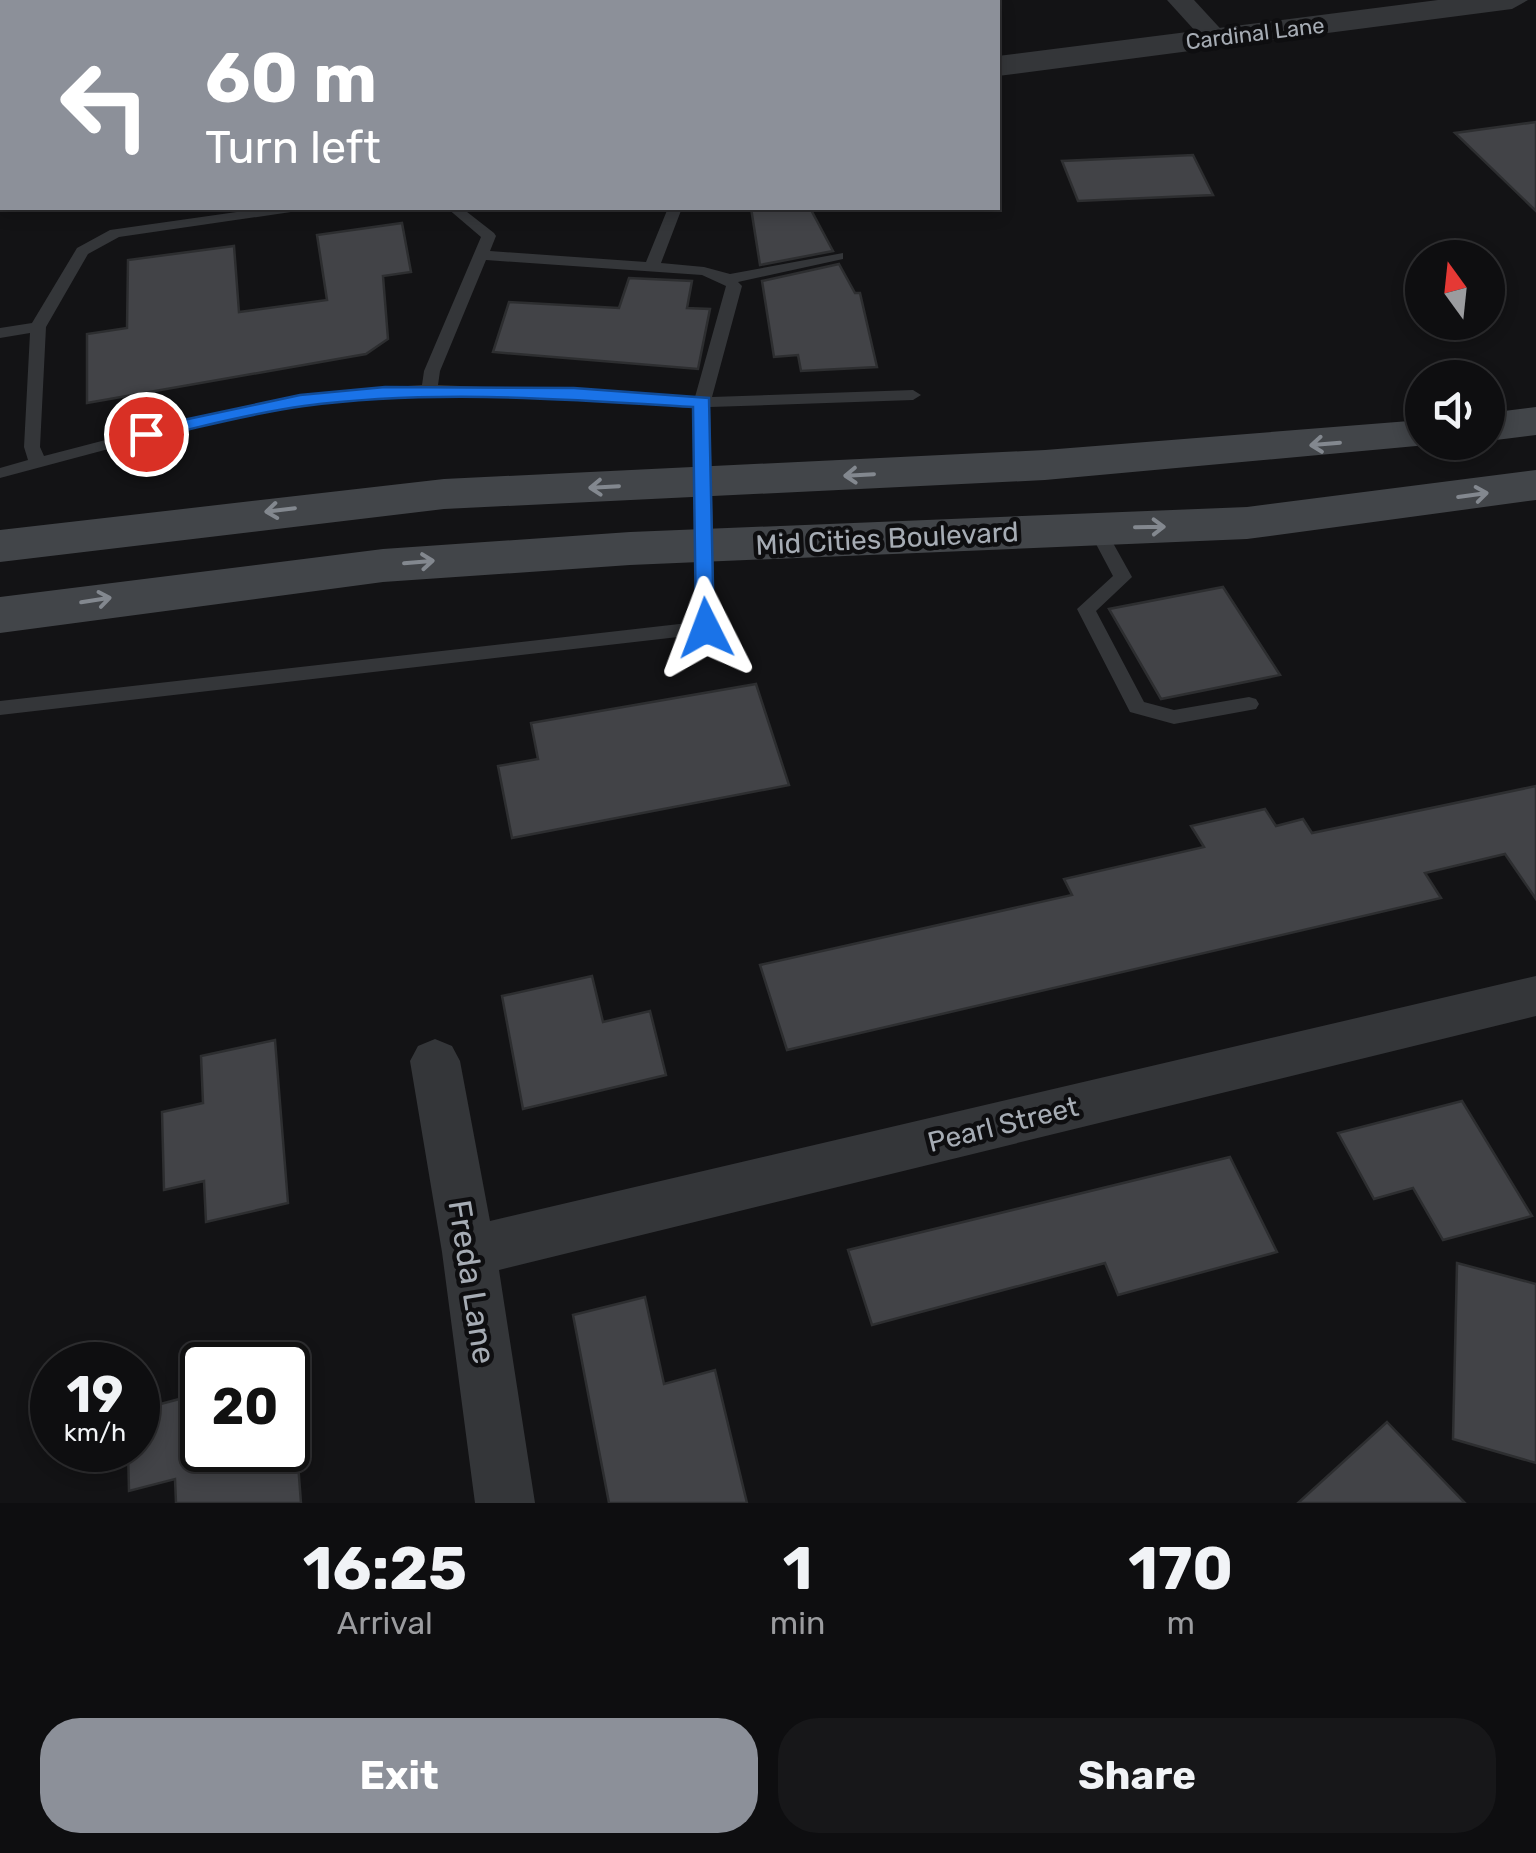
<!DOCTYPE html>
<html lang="en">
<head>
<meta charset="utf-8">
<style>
  :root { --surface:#0e0e10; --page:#171719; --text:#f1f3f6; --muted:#9b9c9f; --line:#2e2e30; --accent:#8c9099 }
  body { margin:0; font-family:Rubik,sans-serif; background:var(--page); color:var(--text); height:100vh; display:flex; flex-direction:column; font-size:38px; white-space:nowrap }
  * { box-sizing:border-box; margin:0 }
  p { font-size:32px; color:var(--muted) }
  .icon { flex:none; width:55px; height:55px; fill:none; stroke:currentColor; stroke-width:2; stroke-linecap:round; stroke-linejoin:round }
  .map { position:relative; height:1503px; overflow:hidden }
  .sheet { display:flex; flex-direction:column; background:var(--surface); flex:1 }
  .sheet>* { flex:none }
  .hud { position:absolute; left:0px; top:0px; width:1000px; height:210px; box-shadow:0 5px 15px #0003,0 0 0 2px var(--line); background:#8c9099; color:#fff; overflow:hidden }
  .needle { width:65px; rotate:345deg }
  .tools { position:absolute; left:1405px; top:240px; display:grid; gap:20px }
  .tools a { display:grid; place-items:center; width:100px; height:100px; border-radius:50%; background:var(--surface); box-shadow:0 5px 15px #0003,0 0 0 2px var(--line); font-size:50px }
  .speed { position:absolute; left:30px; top:1342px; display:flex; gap:20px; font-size:50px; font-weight:700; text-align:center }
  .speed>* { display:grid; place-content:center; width:130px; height:130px; border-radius:50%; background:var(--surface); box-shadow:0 5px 15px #0003,0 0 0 2px var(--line); line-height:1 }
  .speed small { font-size:25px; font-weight:400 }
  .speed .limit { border:5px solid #111; border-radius:15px; background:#fff; color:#111 }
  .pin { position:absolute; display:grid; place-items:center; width:85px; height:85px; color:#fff; margin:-42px; border:5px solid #fff; border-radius:50%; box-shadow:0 2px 10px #0007 }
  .me { position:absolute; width:110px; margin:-55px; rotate:357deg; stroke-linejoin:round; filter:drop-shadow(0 0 8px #0008) }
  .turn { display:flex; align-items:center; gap:35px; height:210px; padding:0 40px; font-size:45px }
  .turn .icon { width:130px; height:130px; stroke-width:2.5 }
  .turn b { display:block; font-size:70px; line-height:85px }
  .eta { display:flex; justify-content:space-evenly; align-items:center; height:170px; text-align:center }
  .eta b { font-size:60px; font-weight:700; line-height:70px }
  .primary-button { display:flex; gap:20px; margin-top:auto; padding:20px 40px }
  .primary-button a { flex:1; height:115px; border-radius:40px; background:var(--accent); color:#fff; font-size:40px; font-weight:700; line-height:115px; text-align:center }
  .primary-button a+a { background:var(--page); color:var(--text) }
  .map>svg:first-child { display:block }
  .building { fill:#424347; stroke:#2d2e30; stroke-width:2.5 }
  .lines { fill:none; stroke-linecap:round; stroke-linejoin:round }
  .service { fill:#343639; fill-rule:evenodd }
  .minor { fill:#343639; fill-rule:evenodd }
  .tertiary { fill:#343639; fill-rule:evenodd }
  .secondary { fill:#424549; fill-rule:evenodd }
  .oneway { stroke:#83888f }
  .route { fill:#1a73e8; stroke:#114b97; stroke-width:2.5 }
  .labels { text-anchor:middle; stroke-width:9; stroke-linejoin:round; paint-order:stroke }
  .far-street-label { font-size:22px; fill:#a6acb4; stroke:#0e0e10 }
  .street-label { font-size:28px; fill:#a6acb4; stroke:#0e0e10 }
  .near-street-label { font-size:32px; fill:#a6acb4; stroke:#0e0e10 }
</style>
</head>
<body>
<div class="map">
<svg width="1536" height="1503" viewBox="0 0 1536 1503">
  <rect width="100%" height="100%" fill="#131315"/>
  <g class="building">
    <polygon points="1536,122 1536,211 1455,133"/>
    <polygon points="1193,155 1213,195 1078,201 1062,161"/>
    <polygon points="751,208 810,208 833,251 760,265"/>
    <polygon points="402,223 411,272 383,276 388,339 366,354 87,403 87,334 127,328 128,260 234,246 239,312 327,300 317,235"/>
    <polygon points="839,264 855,293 860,293 877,367 801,371 798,355 774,357 762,281"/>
    <polygon points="629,278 692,281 687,308 710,309 698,369 493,352 509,302 619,308"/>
    <polygon points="1223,587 1280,675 1161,699 1109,609"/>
    <polygon points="756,684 789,785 512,838 498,766 538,759 531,723"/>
    <polygon points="1536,786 1536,899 1505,854 1425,873 1441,898 787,1050 760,965 1072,895 1064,879 1204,847 1191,826 1265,809 1276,826 1303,819 1312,833"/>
    <polygon points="592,976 603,1022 650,1011 666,1075 523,1109 502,996"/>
    <polygon points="275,1040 288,1203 206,1222 204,1181 164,1190 162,1112 203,1103 201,1056"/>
    <polygon points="1462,1101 1532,1216 1443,1240 1413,1188 1374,1199 1338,1133"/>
    <polygon points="1230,1157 1277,1252 1118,1295 1105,1263 872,1325 848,1250"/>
    <polygon points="1457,1263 1536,1284 1536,1463 1453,1439"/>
    <polygon points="645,1297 664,1384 715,1370 747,1503 609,1503 573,1315"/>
    <polygon points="202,1393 202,1450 297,1450 301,1503 176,1503 175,1479 129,1491 128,1450 138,1450 138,1410"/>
    <polygon points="1387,1422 1465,1503 1298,1503"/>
  </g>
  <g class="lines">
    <g class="service">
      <path d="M264,208h34l-7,4 -172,25 -31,17 -42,73 -6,120 4,9c128,-34 245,-63 378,-71l2,-14 57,-134 -34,-29h15l32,25 2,3 -6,15 156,11 22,-54h14l-21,55 43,4 26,7 113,-21v6l-105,23 4,4 -30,111 201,-7 8,5 -8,5 -203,7 5,221 -2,5 -713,82v-14l697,-79 -3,-215c-116,-5 -236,-20 -351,-7 -117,13 -230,49 -343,78v-10l28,-8 -4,-13 6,-114 -30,5v-10l32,-5 45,-75 33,-18zM486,260l216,15 24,11 -31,111 -257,-12 2,-14z"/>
      <polygon points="1097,523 1103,525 1132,577 1096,611 1144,702 1174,710 1249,697 1256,699 1259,704 1256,709 1174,724 1130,712 1077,609 1113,576 1088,529"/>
    </g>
    <g class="minor">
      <polygon points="1167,0 1194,0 1229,38 1216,46 1207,44"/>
      <polygon points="1536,976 1536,1016 499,1270 535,1503 475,1503 442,1252 410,1061 418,1046 435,1039 452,1046 460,1061 490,1221"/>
    </g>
    <g class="tertiary">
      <polygon points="1438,0 1528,0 1512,9 998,76 998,56"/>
      <rect x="0" y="183" width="2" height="22"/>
    </g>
    <g class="secondary">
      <polygon points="1536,407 1536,435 1488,441 1488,413"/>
      <polygon points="1422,420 1422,442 1438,444 1045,480 444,509 0,562 0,530 444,479 1045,450"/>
      <polygon points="1536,470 1536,500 1247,539 630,565 383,582 0,633 0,597 383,549 630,532 1247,507"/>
    </g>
  </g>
  <defs><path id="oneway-shaft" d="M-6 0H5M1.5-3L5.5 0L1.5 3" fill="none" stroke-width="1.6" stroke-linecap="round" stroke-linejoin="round" transform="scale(2.5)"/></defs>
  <g class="oneway">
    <use href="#oneway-shaft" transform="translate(1325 444) rotate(175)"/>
    <use href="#oneway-shaft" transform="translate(859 475) rotate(177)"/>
    <use href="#oneway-shaft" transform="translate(604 487) rotate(177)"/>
    <use href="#oneway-shaft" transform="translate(1473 495) rotate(-8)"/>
    <use href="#oneway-shaft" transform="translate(280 510) rotate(173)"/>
    <use href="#oneway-shaft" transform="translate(1150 527) rotate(-1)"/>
    <use href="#oneway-shaft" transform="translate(419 562) rotate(-5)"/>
    <use href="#oneway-shaft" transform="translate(96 600) rotate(-9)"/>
  </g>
  <path class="route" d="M385,387l189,1 135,10 5,236 -8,2 -10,-8 -3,-221c-129,-8 -261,-18 -389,-1 -53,7 -106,22 -158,33l-9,-5 9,-6 154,-33z"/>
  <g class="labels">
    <g class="far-street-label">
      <text transform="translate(1255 33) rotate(-7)" y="8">Cardinal Lane</text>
    </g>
    <g class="street-label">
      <text transform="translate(887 538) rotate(-3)" y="10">Mid Cities Boulevard</text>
      <text transform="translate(1003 1124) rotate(-14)" y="10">Pearl Street</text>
    </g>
    <g class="near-street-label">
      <text transform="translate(472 1282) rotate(81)" y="11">Freda Lane</text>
    </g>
  </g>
</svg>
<div class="tools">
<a><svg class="needle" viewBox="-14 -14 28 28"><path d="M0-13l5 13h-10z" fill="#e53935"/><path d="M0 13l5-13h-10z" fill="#9b9c9f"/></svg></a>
<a><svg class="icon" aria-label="sound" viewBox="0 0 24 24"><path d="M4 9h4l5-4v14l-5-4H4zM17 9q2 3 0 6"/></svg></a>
</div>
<div class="speed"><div>19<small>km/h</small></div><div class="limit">20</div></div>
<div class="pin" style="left:146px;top:434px;background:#d93025"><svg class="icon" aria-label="arrive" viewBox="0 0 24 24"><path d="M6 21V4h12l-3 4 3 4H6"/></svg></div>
<svg class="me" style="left:706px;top:628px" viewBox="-20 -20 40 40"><path d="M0-17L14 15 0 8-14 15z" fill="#1a73e8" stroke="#fff" stroke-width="4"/></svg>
<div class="hud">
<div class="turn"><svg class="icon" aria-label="left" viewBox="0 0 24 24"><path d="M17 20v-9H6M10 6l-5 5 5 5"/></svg><div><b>60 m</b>Turn left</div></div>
</div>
</div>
<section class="sheet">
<div class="eta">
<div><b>16:25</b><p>Arrival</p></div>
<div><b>1</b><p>min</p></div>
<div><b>170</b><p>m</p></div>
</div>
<div class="primary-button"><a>Exit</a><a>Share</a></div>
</section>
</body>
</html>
